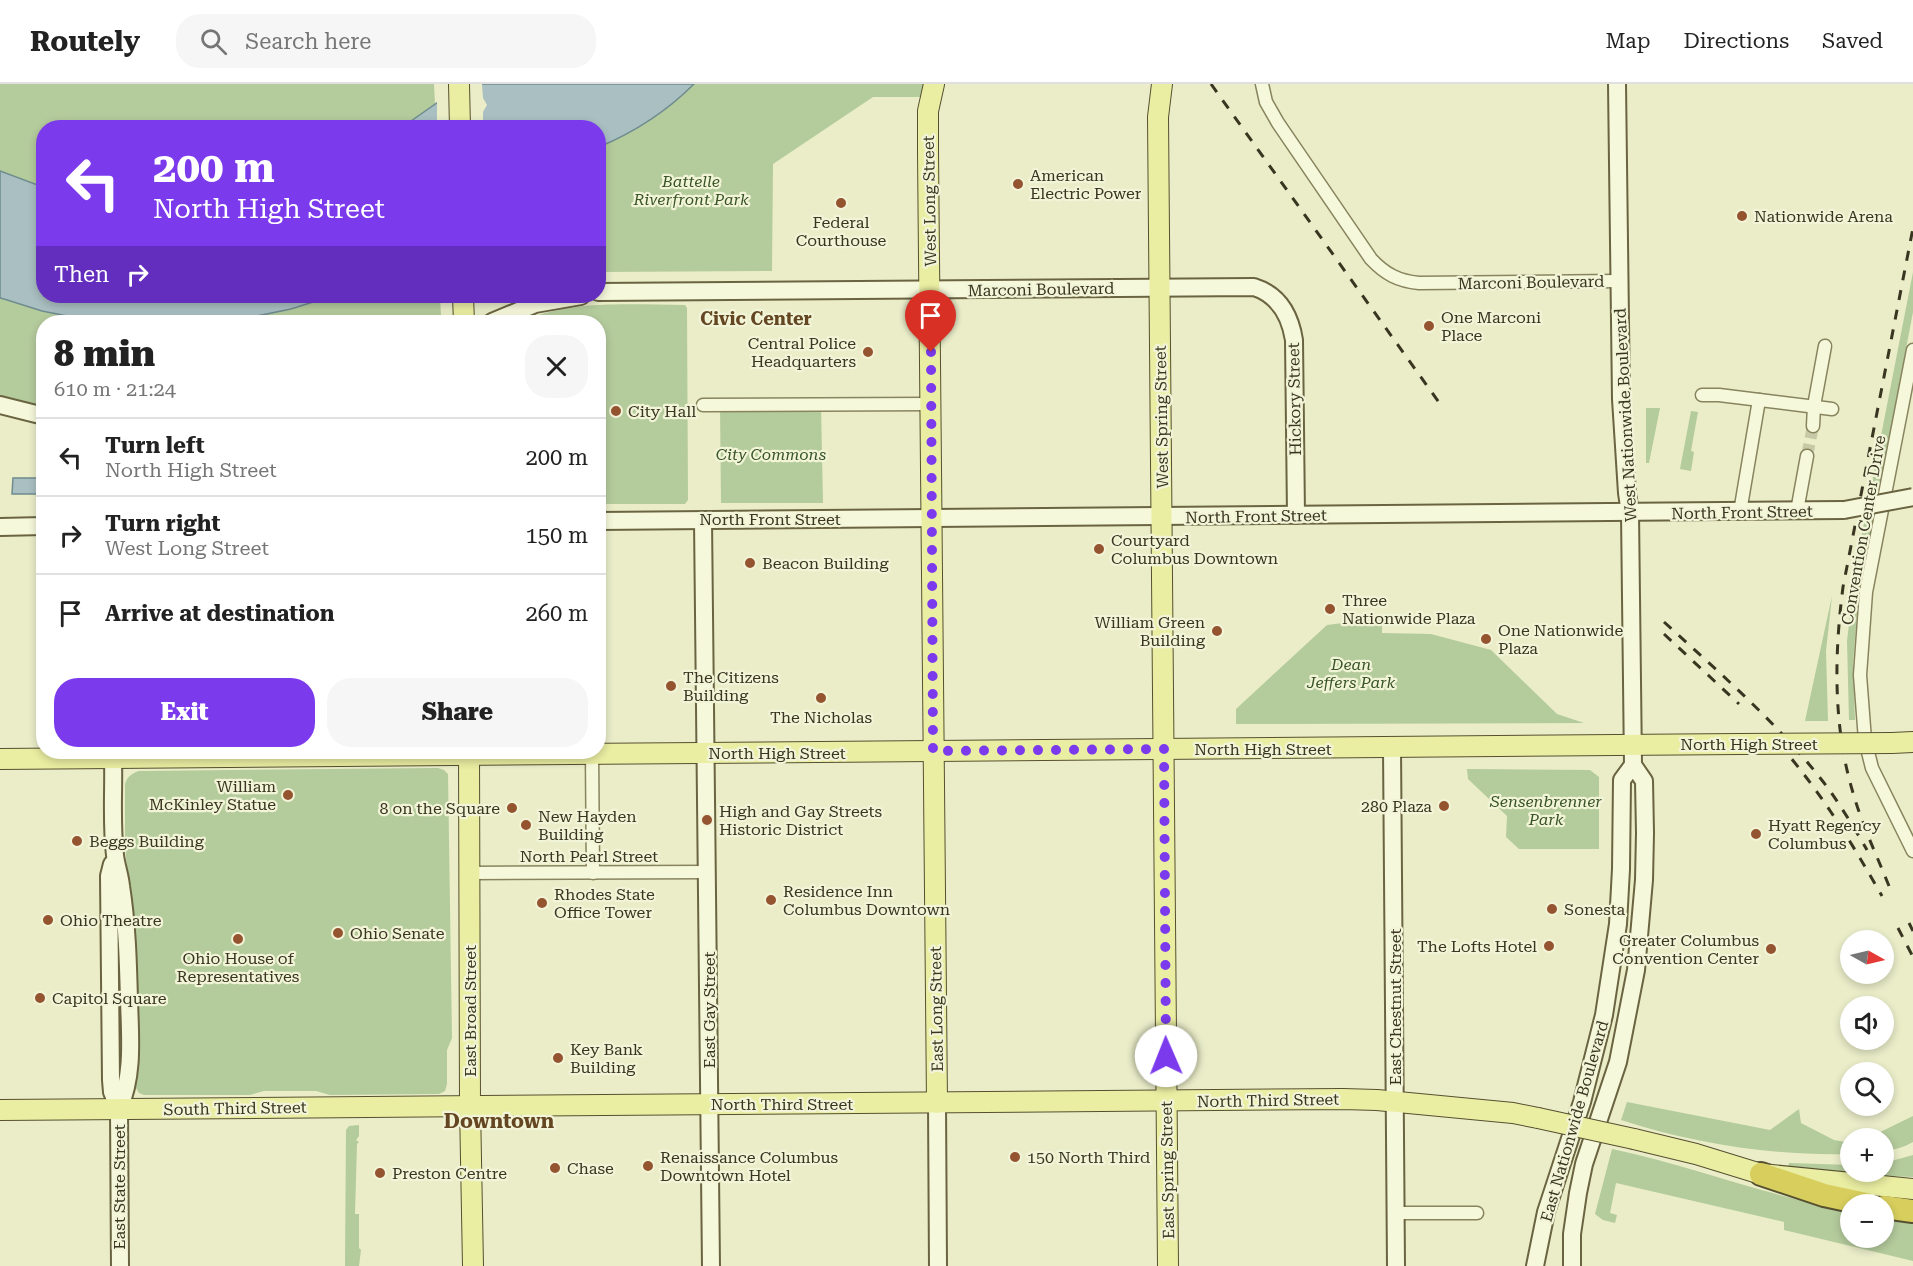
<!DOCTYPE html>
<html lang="en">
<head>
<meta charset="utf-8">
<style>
  :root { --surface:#fff; --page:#f6f6f6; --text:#222; --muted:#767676; --line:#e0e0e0; --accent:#7c3aed }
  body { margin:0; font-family:"Roboto Serif",serif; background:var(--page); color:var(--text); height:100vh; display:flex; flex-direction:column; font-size:22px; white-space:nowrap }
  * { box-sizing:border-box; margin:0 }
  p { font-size:20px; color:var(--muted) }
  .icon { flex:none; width:33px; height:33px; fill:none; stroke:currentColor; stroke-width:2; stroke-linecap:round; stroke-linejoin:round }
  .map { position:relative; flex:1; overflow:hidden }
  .details { position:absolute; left:36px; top:231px; width:570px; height:444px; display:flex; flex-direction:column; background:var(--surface); border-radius:24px; box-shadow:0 3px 9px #0003 }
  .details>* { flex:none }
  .hud { position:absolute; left:36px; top:36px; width:570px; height:183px; border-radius:24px; box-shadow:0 3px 9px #0003; background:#7c3aed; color:#fff; overflow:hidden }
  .needle { width:39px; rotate:98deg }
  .buttons { position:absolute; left:1840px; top:846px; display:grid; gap:12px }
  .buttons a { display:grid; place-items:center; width:54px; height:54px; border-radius:50%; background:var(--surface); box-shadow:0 3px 9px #0003; font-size:30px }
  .pin { position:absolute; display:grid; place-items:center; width:51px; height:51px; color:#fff; margin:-62px -26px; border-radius:50% 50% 50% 0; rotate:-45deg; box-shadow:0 0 6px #0007 }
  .pin .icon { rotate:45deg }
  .me { position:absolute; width:66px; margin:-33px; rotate:359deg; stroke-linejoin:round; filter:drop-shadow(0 0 4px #0008) }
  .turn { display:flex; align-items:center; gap:21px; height:126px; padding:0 18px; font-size:27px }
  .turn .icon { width:78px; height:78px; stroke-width:2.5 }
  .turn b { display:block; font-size:42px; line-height:51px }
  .then { display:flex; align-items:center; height:57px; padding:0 18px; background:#0003; gap:12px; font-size:22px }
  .round { display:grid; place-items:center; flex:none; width:63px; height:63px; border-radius:24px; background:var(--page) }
  .overview { display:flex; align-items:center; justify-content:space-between; height:102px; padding:0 18px }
  h1 { font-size:36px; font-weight:800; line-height:45px }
  .action { display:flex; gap:12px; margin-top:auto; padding:12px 18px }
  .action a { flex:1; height:69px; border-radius:24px; background:var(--accent); color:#fff; font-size:24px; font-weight:800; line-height:69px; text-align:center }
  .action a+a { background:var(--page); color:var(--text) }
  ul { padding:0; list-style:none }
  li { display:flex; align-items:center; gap:18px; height:78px; padding:0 18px; border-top:2px solid var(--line) }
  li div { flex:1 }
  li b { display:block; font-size:22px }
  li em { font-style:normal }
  header { display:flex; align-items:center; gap:36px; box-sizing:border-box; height:84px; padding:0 30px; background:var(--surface); border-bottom:2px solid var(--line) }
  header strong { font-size:28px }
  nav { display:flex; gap:33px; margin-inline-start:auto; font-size:21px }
  .search { width:420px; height:54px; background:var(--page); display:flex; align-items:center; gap:15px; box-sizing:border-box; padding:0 21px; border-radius:24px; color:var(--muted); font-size:22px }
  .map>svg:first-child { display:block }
  .green { fill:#b4cb9c }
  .water { fill:#a9bfc1; stroke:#6f8c8f; stroke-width:1.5 }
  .pier { fill:#eaedc8 }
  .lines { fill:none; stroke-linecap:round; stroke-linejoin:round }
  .street-tunnel { stroke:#c7c8a6; stroke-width:12; stroke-dasharray:12 6; stroke-linecap:butt }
  .street-casing { stroke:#88845e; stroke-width:15 }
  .secondary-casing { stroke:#6a6441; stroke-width:20 }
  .primary-casing { stroke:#565031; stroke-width:22 }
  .highway-casing { stroke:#565031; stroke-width:26 }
  .street { stroke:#f6f8db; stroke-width:12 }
  .secondary { stroke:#f6f8db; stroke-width:16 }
  .primary { stroke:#eaeea2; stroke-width:20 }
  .highway { stroke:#d7ce5d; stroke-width:22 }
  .rail { stroke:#393520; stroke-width:3; stroke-dasharray:10 10; stroke-linecap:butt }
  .secondary-bridge-casing { stroke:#6a6441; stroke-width:20; stroke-linecap:butt }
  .primary-bridge-casing { stroke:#565031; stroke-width:22; stroke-linecap:butt }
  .secondary-bridge { stroke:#f6f8db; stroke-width:16 }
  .primary-bridge { stroke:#eaeea2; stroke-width:20 }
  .route { stroke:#7c3aed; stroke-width:10; stroke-dasharray:0 18 }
  .poi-dot { fill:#955430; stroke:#f2f4d7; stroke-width:2 }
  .labels { text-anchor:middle; stroke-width:4.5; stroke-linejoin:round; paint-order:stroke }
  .poi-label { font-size:16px; fill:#393520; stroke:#f2f4d7; text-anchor:start }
  .park-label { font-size:16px; font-style:italic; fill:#395528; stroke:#f2f4d7 }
  .street-label { font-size:16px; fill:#393520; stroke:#f2f4d7 }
  .neighbourhood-label { font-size:18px; font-weight:bold; fill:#644722; stroke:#f2f4d7 }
  .quarter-label { font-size:20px; font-weight:bold; fill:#644722; stroke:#f2f4d7 }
</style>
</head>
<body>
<header>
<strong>Routely</strong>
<div class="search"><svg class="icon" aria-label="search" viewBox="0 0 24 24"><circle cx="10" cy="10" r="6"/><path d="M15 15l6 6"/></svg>Search here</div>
<nav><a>Map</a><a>Directions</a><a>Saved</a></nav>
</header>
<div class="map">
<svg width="1913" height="1182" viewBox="0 0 1913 1182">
  <rect width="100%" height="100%" fill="#eaedc8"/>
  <g class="green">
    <polygon points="0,0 434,0 435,20 401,43 44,44 43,103 0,87"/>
    <path d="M694,0h232l-3,13h-50l-100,67 -1,107 -173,1v-125c36,-15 67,-35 95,-63z"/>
    <polygon points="1913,188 1913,228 1858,517 1853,579 1855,636 1849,636 1847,557 1856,480"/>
    <polygon points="332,212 440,212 441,232 436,235 436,238 228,238 291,225"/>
    <polygon points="0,214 42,227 97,238 44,238 43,327 0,316"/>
    <path d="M685,221l2,3 1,192 -3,4h-86l-1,-182h-77c49,-23 111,-17 164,-17z"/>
    <polygon points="720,321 821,321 823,419 721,419"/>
    <polygon points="1646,324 1660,324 1649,379 1646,379"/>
    <polygon points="1691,327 1698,328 1691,367 1694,368 1691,387 1680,385"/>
    <polygon points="1832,512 1826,567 1828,637 1805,637"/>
    <polygon points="1382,534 1382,549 1431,550 1491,566 1557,630 1584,639 1236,640 1236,625 1327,541"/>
    <path d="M438,684l6,2 4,4 4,264 -5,12v34l-2,7 -6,3 -109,1 -14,-4h-52l-14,4h-106l-5,-2 -3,-5 -2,-103 -9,-145v-56c2,-7 7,-11 14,-13z"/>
    <polygon points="1467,685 1590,686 1599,693 1599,765 1519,765 1506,753 1507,732 1468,695"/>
    <path d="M1627,1018l143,28 29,-21 2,14 33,17 17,3v11c-77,2 -156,-10 -230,-34z"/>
    <path d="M1913,1032v26c-9,5 -18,8 -29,9v-13h-16z"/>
    <polygon points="359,1041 359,1052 356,1056 359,1058 357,1060 355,1130 359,1130 359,1164 361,1166 359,1182 345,1182 346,1046 349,1042"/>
    <path d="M1612,1065c80,17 158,48 239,62v27h33v-22l29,4v41l-129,-31v-8l-168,-39 -6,30 7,2 -2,8 -12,-3 -8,-6z"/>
    <polygon points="1913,1071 1913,1093 1831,1089 1788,1084 1789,1079 1851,1081 1851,1088 1884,1088 1884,1079"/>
  </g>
  <g class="water">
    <path d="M464,0h230c-28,28 -59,48 -95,63l-1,-19h-197z"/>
    <polygon points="0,87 43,103 44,212 332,212 291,225 228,238 97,238 42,227 4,215 0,214"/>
    <polygon points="13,394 43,394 43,410 12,410"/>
  </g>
  <polygon class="pier" points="459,0 482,0 483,14 487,21 483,28 483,44 433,43 437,39 437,16"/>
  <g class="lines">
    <polyline class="street-tunnel" points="1807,372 1813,342"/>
    <defs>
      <g id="street">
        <path d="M1262,0l4,18 12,21 93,136c14,15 27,22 48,24l200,-2"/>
        <polyline points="1913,266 1866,508 1860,591 1865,656 1872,684 1913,767"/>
        <polyline points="1702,311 1719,311 1832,325"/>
        <polyline points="703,321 931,320"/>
        <polyline points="1813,342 1814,322 1825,262"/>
        <polyline points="1797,427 1807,372"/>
        <polyline points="1740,428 1759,316"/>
        <polyline points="592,668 593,789"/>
        <polyline points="470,789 708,788"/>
        <polyline points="1396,1129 1477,1129"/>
      </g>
      <g id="secondary">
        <path d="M598,208l656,-5c25,8 36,28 40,53l2,175"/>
        <polyline points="492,238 535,220 581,212"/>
        <polyline points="0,321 44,332"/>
        <polyline points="703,436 711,1182"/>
        <polyline points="598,437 1844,426"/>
        <polyline points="0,443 44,442"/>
        <polyline points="1392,663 1396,1182"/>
        <path d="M113,674c1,32 -2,65 2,97 1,10 5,20 6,31 6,38 7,76 8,114 1,37 5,74 -10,109l1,157"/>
        <polyline points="112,780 109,792 111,996 112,1008 119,1025"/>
        <polyline points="937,1019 938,1182"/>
        <polyline points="1535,1182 1546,1128 1582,1018 1604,931 1618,840 1621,785 1622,696 1633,681"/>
        <polyline points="1572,1182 1572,1150 1578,1109 1584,1080 1618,978 1636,886 1644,796 1645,749 1644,697 1633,681 1630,429 1627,409 1621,315 1617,0"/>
      </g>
      <g id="primary">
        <polyline points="459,0 460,44"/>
        <polyline points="934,0 928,27 928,68 937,1019"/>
        <polyline points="1162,0 1158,33 1168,1182"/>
        <polyline points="463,212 464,238"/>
        <polyline points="1892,659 1913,658"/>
        <polyline points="469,668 470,1022 473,1182"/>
        <polyline points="0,675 1739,660"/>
        <polyline points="0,1026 1343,1015 1377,1016 1513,1029 1538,1034"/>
        <polyline points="1634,1055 1696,1070 1761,1090 1913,1105"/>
      </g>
      <g id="highway">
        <polyline points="1761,1090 1824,1111 1866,1120"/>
        <polyline points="1884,1123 1913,1127"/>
      </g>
    </defs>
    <use href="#street" class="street-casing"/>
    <use href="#secondary" class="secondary-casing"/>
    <use href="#primary" class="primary-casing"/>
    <use href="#highway" class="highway-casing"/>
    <use href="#street" class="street"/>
    <use href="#secondary" class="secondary"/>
    <use href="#primary" class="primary"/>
    <use href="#highway" class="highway"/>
    <g class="rail">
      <polyline points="1211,0 1443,324"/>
      <path d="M1664,538c57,52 117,104 164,166 14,20 27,41 39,62"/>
      <polyline points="1664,550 1739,620"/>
      <path d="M1779,660c42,48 71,96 103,152"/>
      <path d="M1889,802c-12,-30 -26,-59 -35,-90 -21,-67 -20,-140 -11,-209l70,-359"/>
      <polyline points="1909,839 1913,847"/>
      <polyline points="1898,844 1913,873"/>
    </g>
    <defs>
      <polyline id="secondary-bridge" points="1844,426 1913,413"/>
      <g id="primary-bridge">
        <polyline points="1739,660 1892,659"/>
        <polyline points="1538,1034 1634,1055"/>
      </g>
    </defs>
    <use href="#secondary-bridge" class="secondary-bridge-casing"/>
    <use href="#primary-bridge" class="primary-bridge-casing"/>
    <use href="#secondary-bridge" class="secondary-bridge"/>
    <use href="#primary-bridge" class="primary-bridge"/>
  </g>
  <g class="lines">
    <polyline class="route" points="931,268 933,667 1164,665 1166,972"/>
  </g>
  <g class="poi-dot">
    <circle cx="1018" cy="100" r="6"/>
    <circle cx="841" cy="119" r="6"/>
    <circle cx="1742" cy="132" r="6"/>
    <circle cx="1429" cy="242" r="6"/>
    <circle cx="868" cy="268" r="6"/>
    <circle cx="616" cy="327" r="6"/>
    <circle cx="1099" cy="465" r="6"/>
    <circle cx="750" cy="479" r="6"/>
    <circle cx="1330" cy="525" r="6"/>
    <circle cx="1217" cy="547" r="6"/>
    <circle cx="1486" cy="555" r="6"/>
    <circle cx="671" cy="602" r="6"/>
    <circle cx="821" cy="614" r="6"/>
    <circle cx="288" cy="711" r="6"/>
    <circle cx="1444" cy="722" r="6"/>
    <circle cx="512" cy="724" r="6"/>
    <circle cx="707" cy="736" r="6"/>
    <circle cx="526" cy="741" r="6"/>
    <circle cx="1756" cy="750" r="6"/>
    <circle cx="77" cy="757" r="6"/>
    <circle cx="771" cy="816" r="6"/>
    <circle cx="542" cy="819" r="6"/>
    <circle cx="1552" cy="825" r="6"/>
    <circle cx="48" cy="836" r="6"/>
    <circle cx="338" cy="849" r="6"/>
    <circle cx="238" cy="855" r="6"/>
    <circle cx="1549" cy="862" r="6"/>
    <circle cx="1771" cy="865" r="6"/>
    <circle cx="40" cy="914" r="6"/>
    <circle cx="558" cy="974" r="6"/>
    <circle cx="1015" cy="1073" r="6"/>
    <circle cx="648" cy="1082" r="6"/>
    <circle cx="555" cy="1084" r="6"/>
    <circle cx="380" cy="1089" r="6"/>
  </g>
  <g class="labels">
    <g class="poi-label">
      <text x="1030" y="97">American<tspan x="1030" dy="18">Electric Power</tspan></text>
      <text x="1754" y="138">Nationwide Arena</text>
      <text x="841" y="144" text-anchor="middle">Federal<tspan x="841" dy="18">Courthouse</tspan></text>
      <text x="1441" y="239">One Marconi<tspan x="1441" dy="18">Place</tspan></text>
      <text x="856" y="265" text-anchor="end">Central Police<tspan x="856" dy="18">Headquarters</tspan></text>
      <text x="628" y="333">City Hall</text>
      <text x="1111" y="462">Courtyard<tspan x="1111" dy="18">Columbus Downtown</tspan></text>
      <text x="762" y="485">Beacon Building</text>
      <text x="1342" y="522">Three<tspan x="1342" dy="18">Nationwide Plaza</tspan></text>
      <text x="1205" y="544" text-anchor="end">William Green<tspan x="1205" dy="18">Building</tspan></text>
      <text x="1498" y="552">One Nationwide<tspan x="1498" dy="18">Plaza</tspan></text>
      <text x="683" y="599">The Citizens<tspan x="683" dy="18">Building</tspan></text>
      <text x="821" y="639" text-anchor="middle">The Nicholas</text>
      <text x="276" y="708" text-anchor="end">William<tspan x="276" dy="18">McKinley Statue</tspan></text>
      <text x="1432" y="728" text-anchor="end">280 Plaza</text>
      <text x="500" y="730" text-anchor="end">8 on the Square</text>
      <text x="719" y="733">High and Gay Streets<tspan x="719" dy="18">Historic District</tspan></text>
      <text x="538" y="738">New Hayden<tspan x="538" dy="18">Building</tspan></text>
      <text x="1768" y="747">Hyatt Regency<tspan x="1768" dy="18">Columbus</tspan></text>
      <text x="89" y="763">Beggs Building</text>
      <text x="783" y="813">Residence Inn<tspan x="783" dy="18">Columbus Downtown</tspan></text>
      <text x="554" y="816">Rhodes State<tspan x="554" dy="18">Office Tower</tspan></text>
      <text x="1564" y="831">Sonesta</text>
      <text x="60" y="842">Ohio Theatre</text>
      <text x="350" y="855">Ohio Senate</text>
      <text x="1759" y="862" text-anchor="end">Greater Columbus<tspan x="1759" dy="18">Convention Center</tspan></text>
      <text x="1537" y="868" text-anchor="end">The Lofts Hotel</text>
      <text x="238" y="880" text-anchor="middle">Ohio House of<tspan x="238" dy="18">Representatives</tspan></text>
      <text x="52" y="920">Capitol Square</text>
      <text x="570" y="971">Key Bank<tspan x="570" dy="18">Building</tspan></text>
      <text x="660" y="1079">Renaissance Columbus<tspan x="660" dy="18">Downtown Hotel</tspan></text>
      <text x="1027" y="1079">150 North Third</text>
      <text x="567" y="1090">Chase</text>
      <text x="392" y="1095">Preston Centre</text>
    </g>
    <g class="park-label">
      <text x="691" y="103">Battelle<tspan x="691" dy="18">Riverfront Park</tspan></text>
      <text x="771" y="376">City Commons</text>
      <text x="1351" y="586">Dean<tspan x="1351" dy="18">Jeffers Park</tspan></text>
      <text x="1546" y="723">Sensenbrenner<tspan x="1546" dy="18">Park</tspan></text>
    </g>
    <g class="street-label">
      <text transform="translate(929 117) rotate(-91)" y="6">West Long Street</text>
      <text transform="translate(1531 198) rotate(-1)" y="6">Marconi Boulevard</text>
      <text transform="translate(1041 205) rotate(-1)" y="6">Marconi Boulevard</text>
      <text transform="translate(1294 315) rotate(-91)" y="6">Hickory Street</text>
      <text transform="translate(1625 331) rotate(-93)" y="6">West Nationwide Boulevard</text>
      <text transform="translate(1161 333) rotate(-91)" y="6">West Spring Street</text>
      <text transform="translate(1742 428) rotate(-1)" y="6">North Front Street</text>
      <text transform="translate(1256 432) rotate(-1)" y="6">North Front Street</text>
      <text x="770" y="441">North Front Street</text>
      <text transform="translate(1863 446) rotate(-80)" y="6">Convention Center Drive</text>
      <text x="1749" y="666">North High Street</text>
      <text x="1263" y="671">North High Street</text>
      <text x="777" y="675">North High Street</text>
      <text x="589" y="778">North Pearl Street</text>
      <text transform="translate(1395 923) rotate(-90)" y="6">East Chestnut Street</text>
      <text transform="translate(936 925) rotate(-91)" y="6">East Long Street</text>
      <text transform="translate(709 926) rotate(-90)" y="6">East Gay Street</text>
      <text transform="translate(470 927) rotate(-90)" y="6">East Broad Street</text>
      <text transform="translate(1268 1016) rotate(-1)" y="6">North Third Street</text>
      <text x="782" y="1026">North Third Street</text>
      <text transform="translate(235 1024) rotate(-1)" y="6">South Third Street</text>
      <text transform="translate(1574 1037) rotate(-74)" y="6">East Nationwide Boulevard</text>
      <text transform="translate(1167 1086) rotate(-91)" y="6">East Spring Street</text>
      <text transform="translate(119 1103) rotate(-90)" y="6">East State Street</text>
    </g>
    <g class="neighbourhood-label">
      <text x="756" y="241">Civic Center</text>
    </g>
    <g class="quarter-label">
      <text x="499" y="1044">Downtown</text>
    </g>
  </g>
</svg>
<div class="buttons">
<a><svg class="needle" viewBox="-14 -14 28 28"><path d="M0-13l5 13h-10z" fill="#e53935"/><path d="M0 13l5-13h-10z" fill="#767676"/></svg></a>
<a><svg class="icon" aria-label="sound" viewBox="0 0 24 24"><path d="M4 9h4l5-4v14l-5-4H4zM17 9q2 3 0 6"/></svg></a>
<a><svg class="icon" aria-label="search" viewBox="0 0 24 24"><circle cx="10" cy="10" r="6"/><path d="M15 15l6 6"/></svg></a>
<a>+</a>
<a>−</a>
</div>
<div class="pin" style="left:931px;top:268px;background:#d93025"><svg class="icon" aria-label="arrive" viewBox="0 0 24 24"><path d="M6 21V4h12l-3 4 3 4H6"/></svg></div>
<svg class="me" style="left:1166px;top:972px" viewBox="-20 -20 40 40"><circle r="19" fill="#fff"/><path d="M0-13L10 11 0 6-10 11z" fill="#7c3aed"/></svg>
<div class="hud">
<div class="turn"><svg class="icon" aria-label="left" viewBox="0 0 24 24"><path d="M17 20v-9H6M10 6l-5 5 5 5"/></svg><div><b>200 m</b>North High Street</div></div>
<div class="then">Then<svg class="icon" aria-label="right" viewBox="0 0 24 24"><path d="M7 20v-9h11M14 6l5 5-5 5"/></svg></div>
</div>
<section class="details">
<div class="overview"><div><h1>8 min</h1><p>610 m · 21:24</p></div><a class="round"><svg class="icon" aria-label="close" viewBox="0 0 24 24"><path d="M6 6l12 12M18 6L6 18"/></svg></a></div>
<ul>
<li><svg class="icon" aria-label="left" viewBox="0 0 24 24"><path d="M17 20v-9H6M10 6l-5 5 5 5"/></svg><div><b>Turn left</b><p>North High Street</p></div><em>200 m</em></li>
<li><svg class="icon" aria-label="right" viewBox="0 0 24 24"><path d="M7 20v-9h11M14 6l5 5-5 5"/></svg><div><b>Turn right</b><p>West Long Street</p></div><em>150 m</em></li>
<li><svg class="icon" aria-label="arrive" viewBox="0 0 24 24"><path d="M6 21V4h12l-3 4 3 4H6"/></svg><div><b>Arrive at destination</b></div><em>260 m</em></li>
</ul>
<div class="action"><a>Exit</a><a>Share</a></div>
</section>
</div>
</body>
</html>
